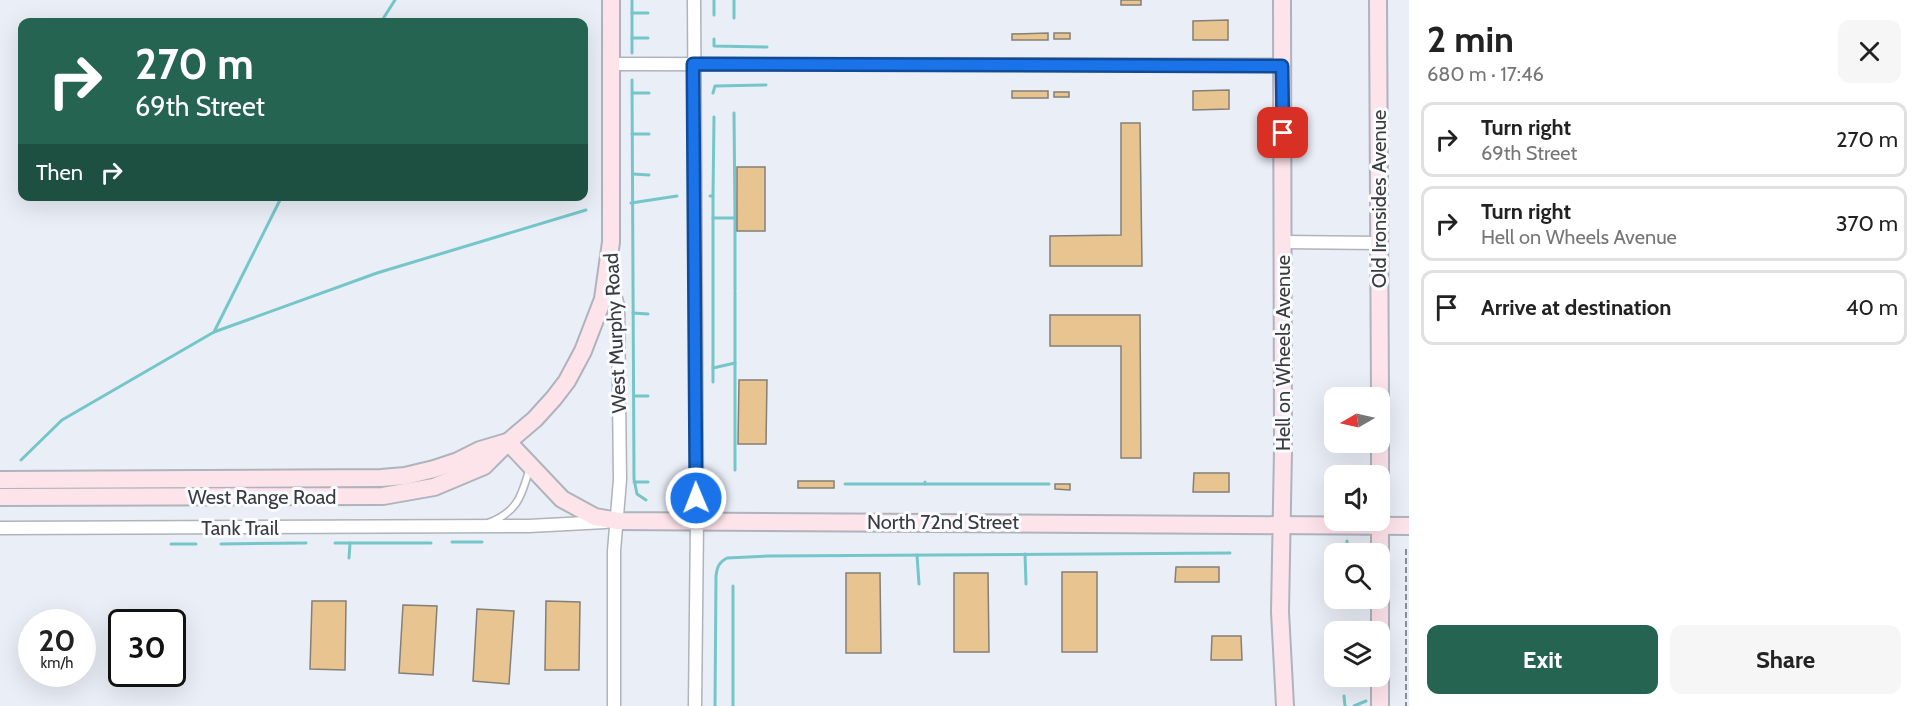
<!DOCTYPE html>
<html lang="en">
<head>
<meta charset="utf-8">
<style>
  :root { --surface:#fff; --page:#f6f6f6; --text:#222; --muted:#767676; --line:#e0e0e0; --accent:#256450 }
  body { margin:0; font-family:Cabin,sans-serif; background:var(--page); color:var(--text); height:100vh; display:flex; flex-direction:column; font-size:22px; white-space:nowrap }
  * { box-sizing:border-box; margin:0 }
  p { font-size:20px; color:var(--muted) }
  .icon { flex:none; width:33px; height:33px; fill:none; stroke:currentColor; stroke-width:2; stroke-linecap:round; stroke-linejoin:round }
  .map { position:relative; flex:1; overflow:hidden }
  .details { display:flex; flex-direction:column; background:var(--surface); width:510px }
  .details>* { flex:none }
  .banner { position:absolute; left:18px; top:18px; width:570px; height:183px; border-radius:12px; box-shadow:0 6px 24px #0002; background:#256450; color:#fff; overflow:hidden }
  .needle { width:39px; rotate:261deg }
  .tools { position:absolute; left:1324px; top:387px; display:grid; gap:12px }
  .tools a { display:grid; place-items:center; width:66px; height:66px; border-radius:12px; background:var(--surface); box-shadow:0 6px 24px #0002; font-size:30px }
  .speed { position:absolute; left:18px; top:609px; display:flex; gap:12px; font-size:30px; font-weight:700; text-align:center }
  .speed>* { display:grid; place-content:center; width:78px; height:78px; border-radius:50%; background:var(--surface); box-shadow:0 6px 24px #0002; line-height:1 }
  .speed small { font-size:15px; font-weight:400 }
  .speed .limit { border:3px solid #111; border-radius:9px; background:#fff; color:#111 }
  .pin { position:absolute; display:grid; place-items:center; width:51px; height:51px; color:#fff; margin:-26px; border-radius:12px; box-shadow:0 3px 9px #0006 }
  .me { position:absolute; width:66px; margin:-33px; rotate:359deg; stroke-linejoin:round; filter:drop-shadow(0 0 4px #0008) }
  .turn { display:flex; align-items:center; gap:21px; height:126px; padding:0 18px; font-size:27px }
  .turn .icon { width:78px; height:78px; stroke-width:2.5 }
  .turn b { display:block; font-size:42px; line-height:51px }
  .then { display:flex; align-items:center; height:57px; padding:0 18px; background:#0003; gap:12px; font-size:22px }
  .round { display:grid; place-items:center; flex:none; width:63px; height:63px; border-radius:12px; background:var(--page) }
  .overview { display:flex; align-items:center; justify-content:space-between; height:102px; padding:0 18px }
  h1 { font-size:36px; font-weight:800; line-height:45px }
  .button { display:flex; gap:12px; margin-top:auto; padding:12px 18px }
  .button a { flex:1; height:69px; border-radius:12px; background:var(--accent); color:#fff; font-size:24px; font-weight:800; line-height:69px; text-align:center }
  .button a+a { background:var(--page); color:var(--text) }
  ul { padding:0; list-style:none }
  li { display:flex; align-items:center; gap:18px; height:75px; margin:0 12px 9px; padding:0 6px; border:3px solid var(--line); border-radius:12px }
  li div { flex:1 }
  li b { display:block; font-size:22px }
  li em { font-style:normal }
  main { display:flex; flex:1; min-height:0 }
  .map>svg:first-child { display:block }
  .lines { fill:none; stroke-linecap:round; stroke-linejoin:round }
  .stream { stroke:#75c6c9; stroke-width:3 }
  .building { fill:#e8c590; stroke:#847f77; stroke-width:1.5 }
  .lane-casing { stroke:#afb3bc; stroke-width:9 }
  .street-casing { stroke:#afb3bc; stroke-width:15 }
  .secondary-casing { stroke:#afb3bc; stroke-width:20 }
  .path { stroke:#8a8d92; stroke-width:2; stroke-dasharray:6 3; stroke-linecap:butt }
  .lane { stroke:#fff; stroke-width:6 }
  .street { stroke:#fff; stroke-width:12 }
  .secondary { stroke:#fde4ea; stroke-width:16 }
  .route-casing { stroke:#114b97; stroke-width:15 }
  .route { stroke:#1a73e8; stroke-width:10 }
  .labels { text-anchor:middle; stroke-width:6; stroke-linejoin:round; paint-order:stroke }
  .street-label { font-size:20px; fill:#393b3e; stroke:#f9fbff }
</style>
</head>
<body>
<main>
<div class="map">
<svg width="1409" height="706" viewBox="0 0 1409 706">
  <rect width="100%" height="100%" fill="#eaeef7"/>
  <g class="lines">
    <g class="stream">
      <polyline points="714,0 714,15"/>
      <polyline points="632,13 648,13"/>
      <polyline points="734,18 734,0"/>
      <polyline points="381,22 395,0"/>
      <polyline points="632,38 648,38"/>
      <polyline points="714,39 714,46 767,47"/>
      <polyline points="632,53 632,0"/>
      <polyline points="632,80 634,479 637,494 646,500"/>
      <polyline points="633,93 649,93"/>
      <polyline points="713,93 715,86 766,85"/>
      <polyline points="734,113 735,218"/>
      <polyline points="632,134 649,134"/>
      <polyline points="633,174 649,175"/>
      <polyline points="710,196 713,196 714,117"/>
      <polyline points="631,203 677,196"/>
      <polyline points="713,218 735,218 735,290"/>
      <polyline points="633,313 648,314"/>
      <polyline points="214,332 377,273 586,210"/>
      <polyline points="735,363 735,292"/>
      <polyline points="713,368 735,363 735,470"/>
      <polyline points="713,382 713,196"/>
      <polyline points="634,396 648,396"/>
      <polyline points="21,460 62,420 214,332 282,196"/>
      <polyline points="634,482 648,482"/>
      <polyline points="845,484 925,484 925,482"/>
      <polyline points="925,484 1049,484"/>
      <polyline points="452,542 482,542"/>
      <polyline points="335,543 431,543"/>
      <polyline points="171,544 196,544"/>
      <polyline points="221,544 306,543"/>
      <polyline points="1347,549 1347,541"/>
      <polyline points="1025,554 1026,584"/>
      <polyline points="917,555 919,584"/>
      <polyline points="349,558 350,543"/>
      <polyline points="733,586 733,706"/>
      <polyline points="1344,696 1345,706"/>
      <path d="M715,706l1,-130c1,-9 3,-14 11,-18l42,-2 461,-3"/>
      <polyline points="1354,706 1366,701"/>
    </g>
  </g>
  <g class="building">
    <rect x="1121" y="0" width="20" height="5"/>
    <polygon points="1228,20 1228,40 1193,40 1193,21"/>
    <polygon points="1048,33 1048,40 1012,40 1012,34"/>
    <rect x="1054" y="33" width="16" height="6"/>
    <polygon points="1229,90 1229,109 1193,110 1193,91"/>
    <rect x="1012" y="91" width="36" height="7"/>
    <rect x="1054" y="92" width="15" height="5"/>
    <polygon points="1121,123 1140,123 1142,266 1050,266 1050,236 1121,235"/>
    <rect x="737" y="167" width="28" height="64"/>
    <polygon points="1050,315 1140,315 1141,458 1121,458 1121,346 1050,346"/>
    <polygon points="739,380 767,380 766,444 738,444"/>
    <polygon points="1194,473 1229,473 1229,492 1193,492"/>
    <rect x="798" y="481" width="36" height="7"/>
    <polygon points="1055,484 1070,484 1070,490 1055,489"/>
    <polygon points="1176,567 1219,567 1219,582 1175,582"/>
    <rect x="1062" y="572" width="35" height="80"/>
    <polygon points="846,573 880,573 881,653 846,653"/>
    <polygon points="954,573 988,573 989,652 954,652"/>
    <polygon points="312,601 346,601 345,670 310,669"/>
    <polygon points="546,601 580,602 579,670 545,670"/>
    <polygon points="403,605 437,606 433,675 399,673"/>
    <polygon points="477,609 514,611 509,684 473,681"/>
    <polygon points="1212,636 1241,636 1242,660 1211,660"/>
  </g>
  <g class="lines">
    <defs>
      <path id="lane" d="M488,523c30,-11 34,-28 42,-56"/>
      <g id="street">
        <polyline points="694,0 697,520 695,706"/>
        <polyline points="611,64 1282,65"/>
        <polyline points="1283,242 1379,243"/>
        <polyline points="609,273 618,306 620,480 614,551 614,706"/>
        <polyline points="0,528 529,526 605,522"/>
      </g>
      <g id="secondary">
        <polyline points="1282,0 1283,450 1280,612 1285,706"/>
        <polyline points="1378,0 1380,398"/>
        <polyline points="508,442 562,499 595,517 618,521 1409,526"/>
        <polyline points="1380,442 1380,476"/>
        <polyline points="0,480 381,478 405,476 434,469 458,461 480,450 507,442"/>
        <polyline points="0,497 383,496 434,487 484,466 508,442 535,419 554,398 567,381 583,351 603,299 611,242 611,0"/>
        <polyline points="1380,520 1380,554"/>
        <polyline points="1380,598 1380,632"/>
        <polyline points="1380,676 1380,706"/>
      </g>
    </defs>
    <use href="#lane" class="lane-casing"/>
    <use href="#street" class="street-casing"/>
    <use href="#secondary" class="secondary-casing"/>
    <g class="path">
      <polyline points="1387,408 1387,432"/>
      <polyline points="1384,409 1384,430"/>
      <polyline points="1381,508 1382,490"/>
      <polyline points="1406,549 1406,706"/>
      <polyline points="1382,568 1382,586"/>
      <polyline points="1382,646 1383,664"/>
    </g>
    <use href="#lane" class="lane"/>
    <use href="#street" class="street"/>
    <use href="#secondary" class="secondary"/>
  </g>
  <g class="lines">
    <defs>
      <polyline id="route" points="696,498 693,64 1282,66 1283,133"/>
    </defs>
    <use href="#route" class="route-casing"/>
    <use href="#route" class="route"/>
  </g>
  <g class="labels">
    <g class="street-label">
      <text transform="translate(1379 199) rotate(-90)" y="7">Old Ironsides Avenue</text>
      <text transform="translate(615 333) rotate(-93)" y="7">West Murphy Road</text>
      <text transform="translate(1283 353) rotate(-90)" y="7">Hell on Wheels Avenue</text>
      <text x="262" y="504">West Range Road</text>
      <text x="943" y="529">North 72nd Street</text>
      <text x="240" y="535">Tank Trail</text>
    </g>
  </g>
</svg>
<div class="tools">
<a><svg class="needle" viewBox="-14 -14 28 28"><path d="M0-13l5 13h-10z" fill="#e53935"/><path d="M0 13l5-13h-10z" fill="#767676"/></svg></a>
<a><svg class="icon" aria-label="sound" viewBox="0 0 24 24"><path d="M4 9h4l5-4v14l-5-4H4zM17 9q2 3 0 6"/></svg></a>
<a><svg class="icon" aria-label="search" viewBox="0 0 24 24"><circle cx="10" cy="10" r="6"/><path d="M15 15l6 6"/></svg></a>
<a><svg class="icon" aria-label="layers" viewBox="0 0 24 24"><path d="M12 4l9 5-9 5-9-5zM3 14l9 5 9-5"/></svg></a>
</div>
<div class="speed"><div>20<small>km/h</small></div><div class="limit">30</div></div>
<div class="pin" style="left:1283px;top:133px;background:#d93025"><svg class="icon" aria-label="arrive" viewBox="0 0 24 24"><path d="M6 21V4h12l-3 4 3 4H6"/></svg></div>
<svg class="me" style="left:696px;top:498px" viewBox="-20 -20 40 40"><circle r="17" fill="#1a73e8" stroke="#fff" stroke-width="3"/><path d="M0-11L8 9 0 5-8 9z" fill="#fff"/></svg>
<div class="banner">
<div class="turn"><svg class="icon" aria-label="right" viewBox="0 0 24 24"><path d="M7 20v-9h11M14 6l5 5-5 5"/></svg><div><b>270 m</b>69th Street</div></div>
<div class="then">Then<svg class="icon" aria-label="right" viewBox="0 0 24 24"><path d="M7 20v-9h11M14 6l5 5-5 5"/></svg></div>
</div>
</div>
<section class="details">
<div class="overview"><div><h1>2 min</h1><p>680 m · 17:46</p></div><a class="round"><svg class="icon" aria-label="close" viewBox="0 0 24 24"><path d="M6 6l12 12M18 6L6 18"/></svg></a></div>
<ul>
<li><svg class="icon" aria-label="right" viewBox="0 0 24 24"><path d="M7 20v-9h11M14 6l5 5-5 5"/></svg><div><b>Turn right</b><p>69th Street</p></div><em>270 m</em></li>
<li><svg class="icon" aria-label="right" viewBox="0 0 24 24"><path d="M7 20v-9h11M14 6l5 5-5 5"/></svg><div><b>Turn right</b><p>Hell on Wheels Avenue</p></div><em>370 m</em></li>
<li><svg class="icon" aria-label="arrive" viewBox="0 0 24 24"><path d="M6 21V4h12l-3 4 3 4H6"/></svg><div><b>Arrive at destination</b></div><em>40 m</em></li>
</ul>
<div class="button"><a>Exit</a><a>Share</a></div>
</section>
</main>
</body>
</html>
